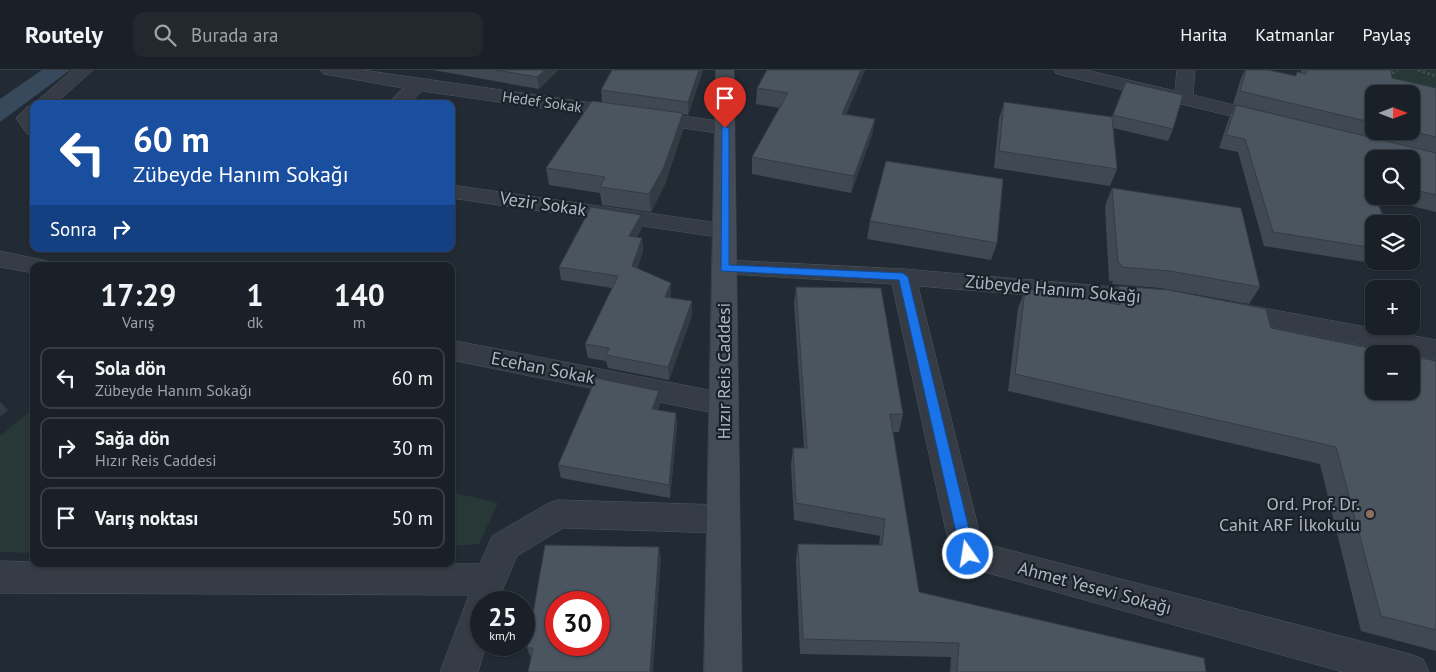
<!DOCTYPE html>
<html lang="tr">
<head>
<meta charset="utf-8">
<style>
  :root { --surface:#1a2027; --page:#23282f; --text:#f1f3f6; --muted:#9fa3a7; --line:#383e44 }
  body { margin:0; font-family:"PT Sans",sans-serif; background:var(--page); color:var(--text); height:100vh; display:flex; flex-direction:column; font-size:19px; white-space:nowrap }
  * { box-sizing:border-box; margin:0 }
  p { font-size:16px; color:var(--muted) }
  .icon { flex:none; width:28px; height:28px; fill:none; stroke:currentColor; stroke-width:2; stroke-linecap:round; stroke-linejoin:round }
  .map { position:relative; flex:1; overflow:hidden }
  .drawer { position:absolute; left:30px; top:192px; width:425px; height:305px; display:flex; flex-direction:column; background:var(--surface); border-radius:10px; box-shadow:0 1px 4px #0004,0 0 0 1px var(--line) }
  .drawer>* { flex:none }
  .guide { position:absolute; left:30px; top:30px; width:425px; height:152px; border-radius:10px; box-shadow:0 1px 4px #0004,0 0 0 1px var(--line); background:#1a4fa0; color:#fff; overflow:hidden }
  .needle { width:32px; rotate:90deg }
  .fabs { position:absolute; left:1365px; top:15px; display:grid; gap:10px }
  .fabs a { display:grid; place-items:center; width:55px; height:55px; border-radius:10px; background:var(--surface); box-shadow:0 1px 4px #0004,0 0 0 1px var(--line); font-size:25px }
  .speed { position:absolute; left:470px; top:521px; display:flex; gap:10px; font-size:25px; font-weight:700; text-align:center }
  .speed>* { display:grid; place-content:center; width:65px; height:65px; border-radius:50%; background:var(--surface); box-shadow:0 1px 4px #0004,0 0 0 1px var(--line); line-height:1 }
  .speed small { font-size:12px; font-weight:400 }
  .speed .limit { border:8px solid #d22; background:#fff; color:#111 }
  .pin { position:absolute; display:grid; place-items:center; width:42px; height:42px; color:#fff; margin:-51px -21px; border-radius:50% 50% 50% 0; rotate:-45deg; box-shadow:0 0 5px #0007 }
  .pin .icon { rotate:45deg }
  .me { position:absolute; width:55px; margin:-28px; rotate:347deg; stroke-linejoin:round; filter:drop-shadow(0 0 4px #0008) }
  .turn { display:flex; align-items:center; gap:18px; height:105px; padding:0 20px; font-size:22px }
  .turn .icon { width:65px; height:65px; stroke-width:2.5 }
  .turn b { display:block; font-size:35px; line-height:42px }
  .then { display:flex; align-items:center; height:48px; padding:0 20px; background:#0003; gap:10px; font-size:19px }
  .eta { display:flex; justify-content:space-evenly; align-items:center; height:85px; text-align:center }
  .eta b { font-size:30px; font-weight:700; line-height:35px }
  ul { padding:0; list-style:none }
  li { display:flex; align-items:center; gap:15px; height:62px; margin:0 10px 8px; padding:0 10px; border:2px solid var(--line); border-radius:10px }
  li div { flex:1 }
  li b { display:block; font-size:19px }
  li em { font-style:normal }
  header { display:flex; align-items:center; gap:30px; box-sizing:border-box; height:70px; padding:0 25px; background:var(--surface); border-bottom:1px solid var(--line) }
  header strong { font-size:24px }
  nav { display:flex; gap:28px; margin-inline-start:auto; font-size:18px }
  .search { width:350px; height:45px; background:var(--page); display:flex; align-items:center; gap:12px; box-sizing:border-box; padding:0 18px; border-radius:10px; color:var(--muted); font-size:19px }
  .map>svg:first-child { display:block }
  .green { fill:#273837 }
  .water { fill:#39495c }
  .lines { fill:none; stroke-linecap:round; stroke-linejoin:round }
  .street-casing { stroke:#505760; stroke-width:1 }
  .secondary-casing { stroke:#3f454f; stroke-width:1 }
  .path { stroke:#435355; stroke-width:2.5; stroke-dasharray:2.5 2.5; stroke-linecap:butt }
  .street { fill:#353c45; fill-rule:evenodd }
  .secondary { fill:#444c57; fill-rule:evenodd }
  .wall { fill:#404953; fill-rule:evenodd }
  .shaded-wall { fill:#343c43 }
  .building { fill:#4b5560; stroke:#343c43; fill-rule:evenodd }
  .route { fill:#1a73e8; stroke:#114b97 }
  .education-dot { fill:#8d6e63; stroke:#1b2129; stroke-width:2 }
  .labels { text-anchor:middle; stroke-width:4.5; stroke-linejoin:round; paint-order:stroke }
  .far-street-label { font-size:15px; fill:#afb7c2; stroke:#1b2129 }
  .street-label { font-size:18px; fill:#afb7c2; stroke:#1b2129 }
  .poi-label { font-size:18px; fill:#afb7c2; stroke:#1b2129; text-anchor:end }
</style>
</head>
<body>
<header>
<strong>Routely</strong>
<div class="search"><svg class="icon" aria-label="search" viewBox="0 0 24 24"><circle cx="10" cy="10" r="6"/><path d="M15 15l6 6"/></svg>Burada ara</div>
<nav><a>Harita</a><a>Katmanlar</a><a>Paylaş</a></nav>
</header>
<div class="map">
<svg width="1436" height="602" viewBox="0 0 1436 602">
  <rect width="100%" height="100%" fill="#222a34"/>
  <g class="green">
    <polygon points="1350,0 1436,0 1436,23"/>
    <polygon points="34,338 34,483 0,482 0,366"/>
    <polygon points="451,422 498,433 479,474 451,476"/>
  </g>
  <polygon class="water" points="42,0 70,0 0,52 0,29"/>
  <g class="lines">
    <defs>
      <g id="street">
        <polygon points="73,0 93,0 55,34 34,34"/>
        <polygon points="321,0 362,0 725,52 732,54 735,58 732,62 725,64 422,21 408,34 387,34 403,18 330,5 324,4"/>
        <polygon points="1054,0 1086,0 1175,21 1177,0 1195,0 1193,25 1275,45 1278,49 1275,53 1268,55 1057,4"/>
        <polygon points="34,35 34,66 27,64 16,48 27,37"/>
        <polygon points="451,115 725,154 733,156 736,161 733,166 725,168 451,128"/>
        <polygon points="0,181 47,191 50,196 34,196 34,203 0,197"/>
        <polygon points="724,190 903,199 1161,221 1165,227 1161,233 1152,235 918,216 982,473 1410,584 1423,589 1429,602 1343,602 956,494 951,484 892,214 715,203 712,198 715,193"/>
        <polygon points="1231,232 1436,270 1436,290 1222,247 1218,241 1222,235"/>
        <polygon points="451,270 724,323 734,326 738,334 734,342 724,345 451,290"/>
        <polygon points="558,430 723,435 734,439 739,449 734,459 723,463 563,458 517,486 502,521 492,525 497,532 481,532 481,575 486,575 478,602 440,602 469,525 0,523 0,491 34,492 34,494 480,494 492,466 547,434"/>
      </g>
      <polygon id="secondary" points="716,0 734,0 742,602 704,602"/>
    </defs>
    <use href="#street" class="street-casing"/>
    <use href="#secondary" class="secondary-casing"/>
    <g class="path">
      <polyline points="1418,0 1436,6"/>
      <polyline points="1388,6 1398,0"/>
    </g>
    <use href="#street" class="street"/>
    <use href="#secondary" class="secondary"/>
  </g>
  <g class="wall">
    <polygon points="433,0 558,0 539,19"/>
    <polygon points="612,0 703,0 688,45 683,44 683,60 665,114 651,142 602,135 600,123 549,115 546,98 602,32 601,20"/>
    <polygon points="865,0 846,44 875,49 872,65 851,123 752,104 752,87 779,38 756,34 757,18"/>
    <path d="M1245,0h23l27,6 2,-4 4,1v-3h90l1,8 44,10v124l-61,-15 -1,64h20l-4,5 -126,-20 -26,-94 -19,-4 10,-30 7,-13 85,20 -88,-21 8,-26zM1374,24l37,37h-37zM1374,89h37v37h-37z"/>
    <polygon points="1126,12 1173,59 1168,71 1113,58 1117,99 1110,116 994,98 999,49 1004,32 1112,47"/>
    <polygon points="1112,118 1260,217 1249,234 1160,218 1112,214 1113,211 1109,211 1105,136"/>
    <polygon points="641,145 642,158 637,167 642,168 643,181 637,198 671,213 671,228 692,245 669,310 608,298 606,291 588,288 585,274 612,218 561,210 559,197"/>
    <polygon points="870,151 997,173 991,190 867,169"/>
    <polygon points="1119,216 1271,258 1436,291 1436,581 1361,561 1320,394 1008,321 1018,238 1025,220 1111,233"/>
    <polygon points="796,217 903,344 899,362 893,362 919,522 1206,602 950,602 951,587 800,584 796,490 798,474 879,475 880,466 794,450 791,395 793,378 804,378 794,234"/>
    <polygon points="659,321 660,334 658,340 676,343 677,356 670,428 561,408 558,395"/>
    <polygon points="661,489 531,588 527,578"/>
  </g>
  <g class="shaded-wall">
    <polygon points="545,0 558,0 539,19 537,7"/>
    <polygon points="699,0 703,0 688,45 688,32"/>
    <polygon points="861,0 865,0 840,60 842,44"/>
    <polygon points="683,43 683,60 665,114 651,142 649,124"/>
    <polygon points="875,49 872,65 851,123 854,106"/>
    <polygon points="641,145 642,158 630,179 629,166"/>
    <polygon points="642,168 643,181 634,209 632,196"/>
    <polygon points="671,213 671,227 666,241 665,227"/>
    <polygon points="692,231 692,245 669,310 668,297"/>
    <polygon points="659,321 660,334 654,352 652,339"/>
    <polygon points="0,332 8,340 0,347"/>
    <polygon points="676,343 677,356 670,428 669,415"/>
    <polygon points="659,477 661,489 653,602 650,602"/>
  </g>
  <g class="building">
    <polygon points="496,0 545,0 537,7"/>
    <polygon points="612,0 699,0 688,32 601,20"/>
    <polygon points="767,0 861,0 842,44 875,49 854,106 752,87 788,23 757,18"/>
    <polygon points="1246,0 1268,0 1296,6 1297,2 1306,4 1307,0 1391,0 1392,8 1436,18 1436,67 1410,61 1411,61 1411,24 1374,24 1374,53 1240,21"/>
    <polygon points="1126,12 1183,25 1173,59 1113,45"/>
    <polygon points="592,31 683,43 664,97 649,124 600,117 605,107 546,98"/>
    <polygon points="1004,32 1112,47 1117,99 999,81"/>
    <polygon points="1236,35 1436,83 1436,125 1411,119 1411,89 1374,89 1374,110 1366,108 1387,154 1374,154 1374,178 1273,162 1245,69 1226,65"/>
    <polygon points="886,91 1003,109 997,173 870,151"/>
    <polygon points="1112,118 1241,138 1260,217 1170,201 1121,197 1121,194 1118,193"/>
    <polygon points="591,137 641,145 629,166 642,168 632,196 671,213 665,227 692,231 668,297 606,285 609,278 585,274 618,206 559,197"/>
    <polygon points="1119,216 1169,220 1266,239 1271,258 1398,284 1374,284 1374,321 1411,321 1411,286 1436,291 1436,560 1381,546 1336,377 1015,304 1025,220 1043,220 1120,235"/>
    <polygon points="796,217 881,218 903,344 890,344 919,522 1204,588 1206,602 957,602 959,573 803,569 798,474 882,475 885,449 796,433 793,378 807,378"/>
    <polygon points="596,308 659,321 652,339 676,343 669,415 558,395"/>
    <path d="M545,475l114,2 -9,125h-122l5,-24h-6zM556,532h43v43h-43z"/>
  </g>
  <polygon class="route" points="722,56 729,58 729,195 903,203 908,207 975,484 973,489 968,490 963,489 961,484 899,210 721,201"/>
  <circle class="education-dot" cx="1370" cy="444" r="5"/>
  <g class="labels">
    <g class="far-street-label">
      <text transform="translate(542 32) rotate(8)" y="5">Hedef Sokak</text>
    </g>
    <g class="street-label">
      <text transform="translate(543 134) rotate(8)" y="6">Vezir Sokak</text>
      <text transform="translate(1053 219) rotate(5)" y="6">Zübeyde Hanım Sokağı</text>
      <text transform="translate(543 298) rotate(11)" y="6">Ecehan Sokak</text>
      <text transform="translate(724 301) rotate(-90)" y="6">Hızır Reis Caddesi</text>
      <text transform="translate(1095 518) rotate(15)" y="6">Ahmet Yesevi Sokağı</text>
    </g>
    <g class="poi-label">
      <text x="1360" y="440">Ord. Prof. Dr.<tspan x="1360" dy="21">Cahit ARF İlkokulu</tspan></text>
    </g>
  </g>
</svg>
<div class="fabs">
<a><svg class="needle" viewBox="-14 -14 28 28"><path d="M0-13l5 13h-10z" fill="#e53935"/><path d="M0 13l5-13h-10z" fill="#9fa3a7"/></svg></a>
<a><svg class="icon" aria-label="search" viewBox="0 0 24 24"><circle cx="10" cy="10" r="6"/><path d="M15 15l6 6"/></svg></a>
<a><svg class="icon" aria-label="layers" viewBox="0 0 24 24"><path d="M12 4l9 5-9 5-9-5zM3 14l9 5 9-5"/></svg></a>
<a>+</a>
<a>−</a>
</div>
<div class="speed"><div>25<small>km/h</small></div><div class="limit">30</div></div>
<div class="pin" style="left:725px;top:58px;background:#d93025"><svg class="icon" aria-label="arrive" viewBox="0 0 24 24"><path d="M6 21V4h12l-3 4 3 4H6"/></svg></div>
<svg class="me" style="left:968px;top:484px" viewBox="-20 -20 40 40"><circle r="17" fill="#1a73e8" stroke="#fff" stroke-width="3"/><path d="M0-11L8 9 0 5-8 9z" fill="#fff"/></svg>
<div class="guide">
<div class="turn"><svg class="icon" aria-label="left" viewBox="0 0 24 24"><path d="M17 20v-9H6M10 6l-5 5 5 5"/></svg><div><b>60 m</b>Zübeyde Hanım Sokağı</div></div>
<div class="then">Sonra<svg class="icon" aria-label="right" viewBox="0 0 24 24"><path d="M7 20v-9h11M14 6l5 5-5 5"/></svg></div>
</div>
<section class="drawer">
<div class="eta">
<div><b>17:29</b><p>Varış</p></div>
<div><b>1</b><p>dk</p></div>
<div><b>140</b><p>m</p></div>
</div>
<ul>
<li><svg class="icon" aria-label="left" viewBox="0 0 24 24"><path d="M17 20v-9H6M10 6l-5 5 5 5"/></svg><div><b>Sola dön</b><p>Zübeyde Hanım Sokağı</p></div><em>60 m</em></li>
<li><svg class="icon" aria-label="right" viewBox="0 0 24 24"><path d="M7 20v-9h11M14 6l5 5-5 5"/></svg><div><b>Sağa dön</b><p>Hızır Reis Caddesi</p></div><em>30 m</em></li>
<li><svg class="icon" aria-label="arrive" viewBox="0 0 24 24"><path d="M6 21V4h12l-3 4 3 4H6"/></svg><div><b>Varış noktası</b></div><em>50 m</em></li>
</ul>
</section>
</div>
</body>
</html>
